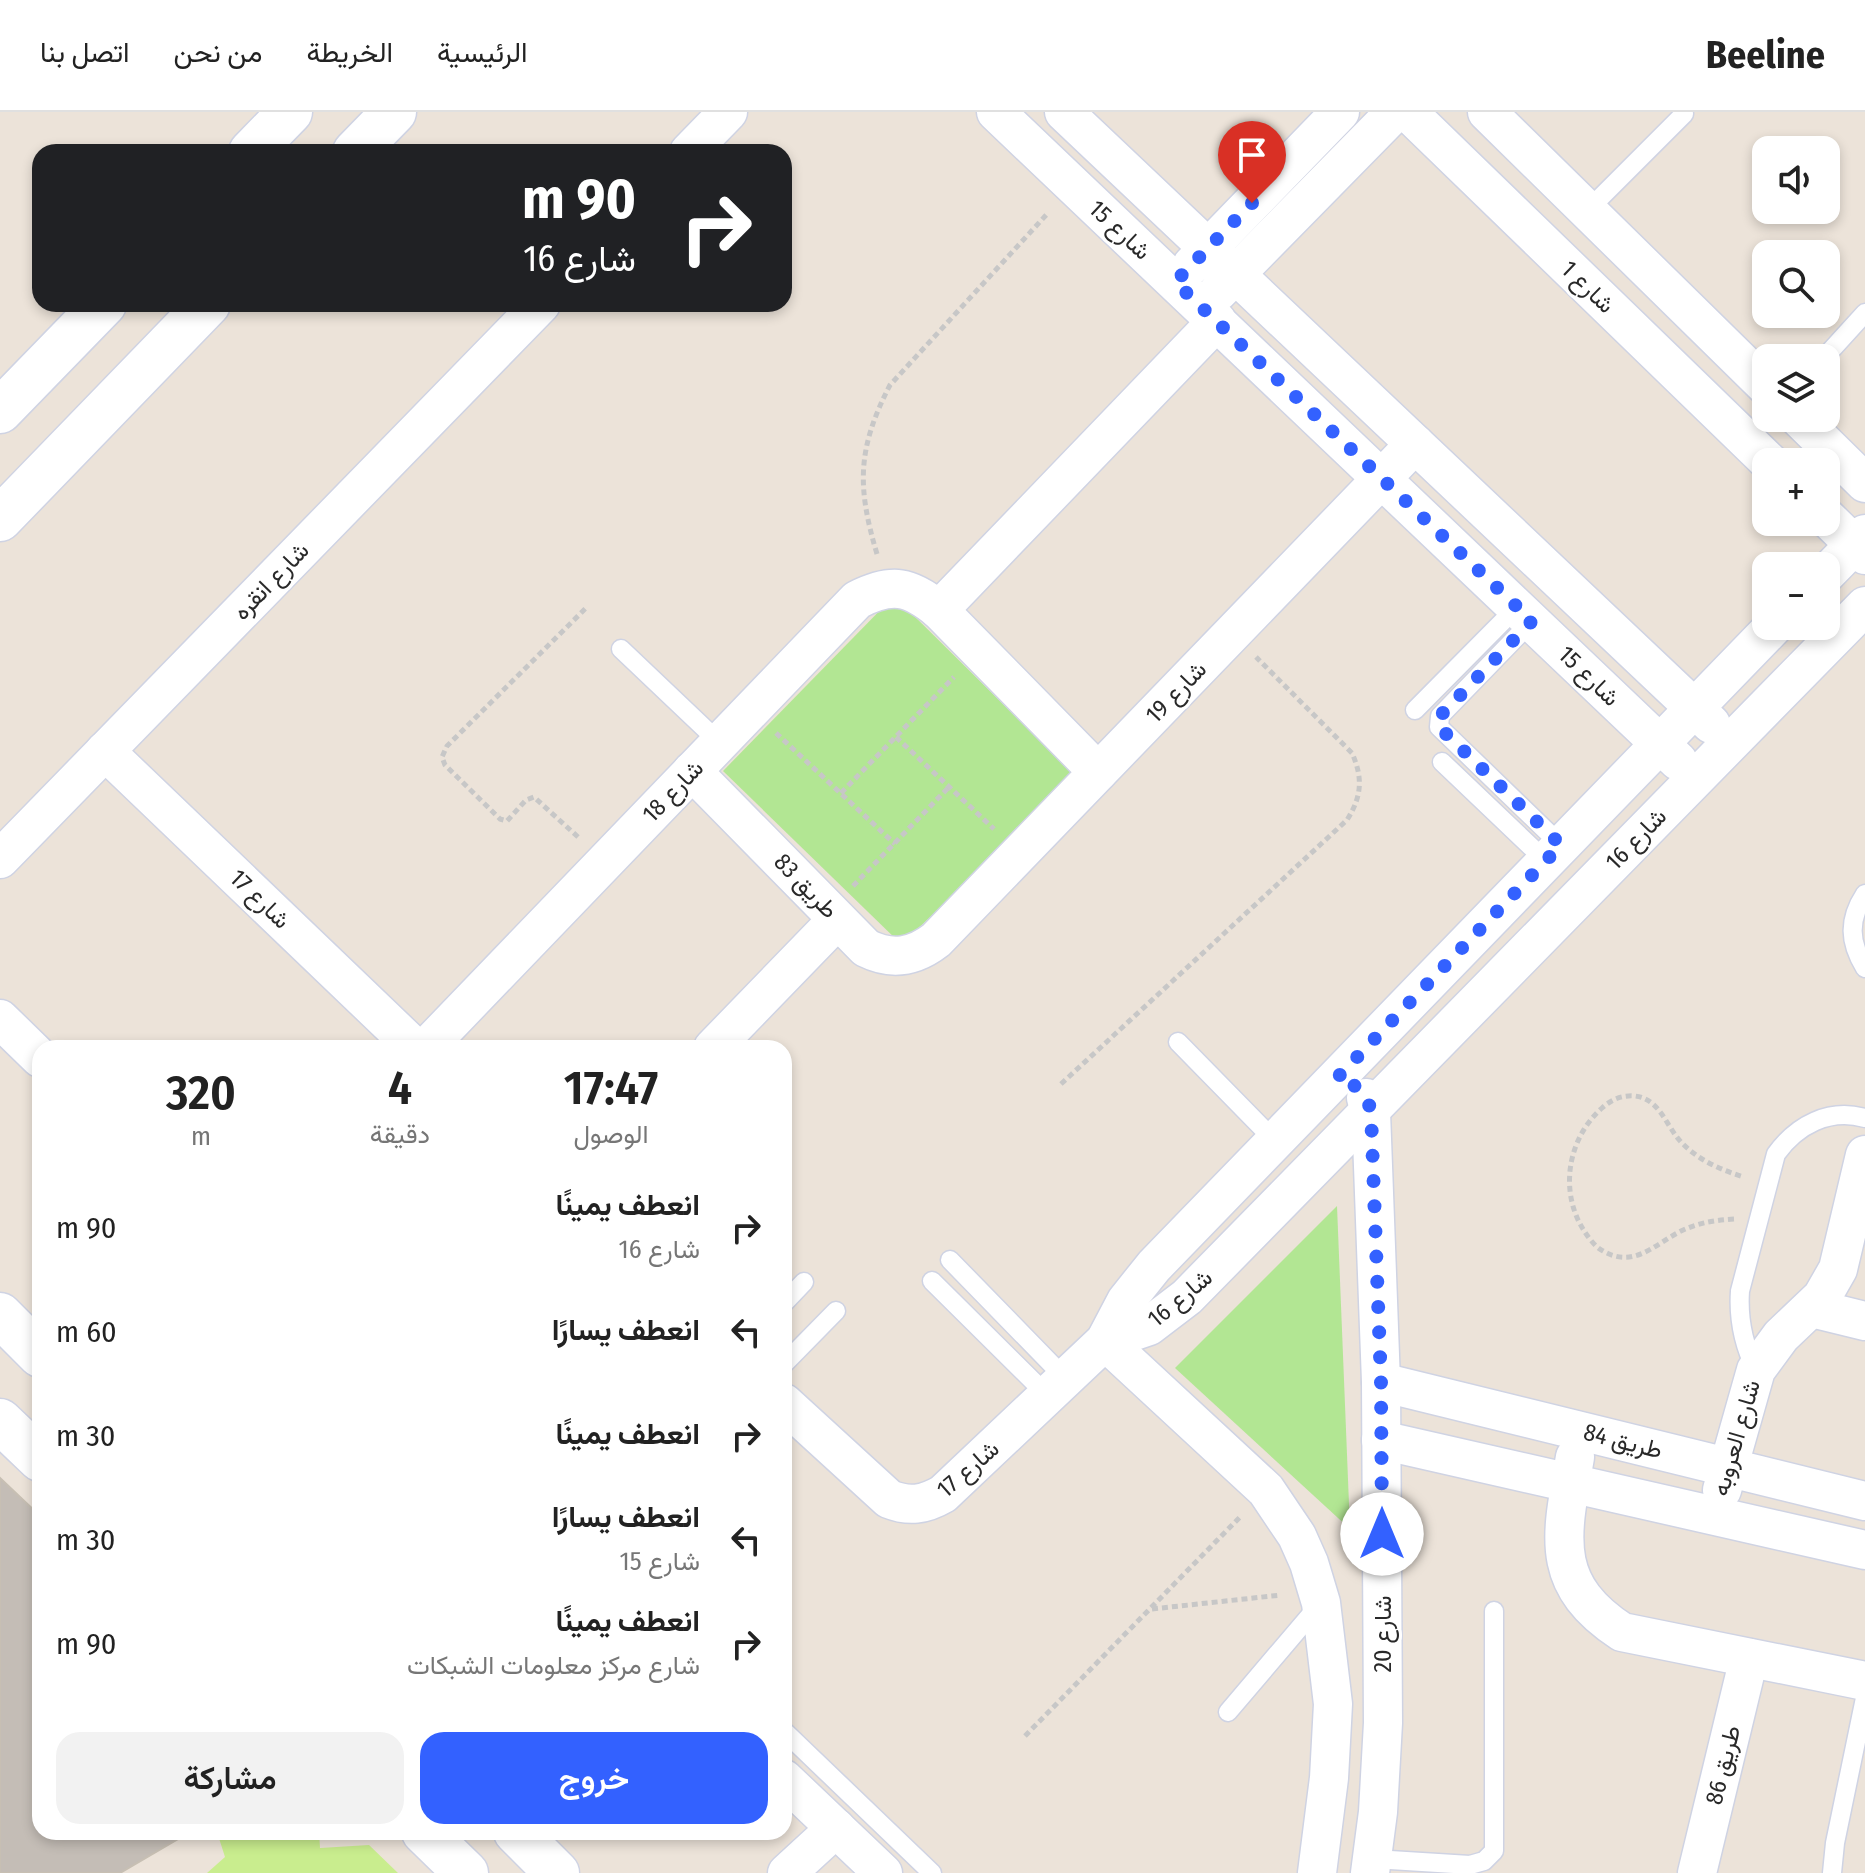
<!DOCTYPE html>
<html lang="ar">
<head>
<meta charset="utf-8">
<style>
  :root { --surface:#fff; --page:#f2f2f2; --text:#222; --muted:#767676; --line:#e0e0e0; --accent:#3361ff }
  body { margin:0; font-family:"Fira Sans Condensed",Vazirmatn,sans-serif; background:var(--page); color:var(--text); direction:rtl; height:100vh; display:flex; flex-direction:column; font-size:30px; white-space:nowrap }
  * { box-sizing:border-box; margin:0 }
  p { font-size:26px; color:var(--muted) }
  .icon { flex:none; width:44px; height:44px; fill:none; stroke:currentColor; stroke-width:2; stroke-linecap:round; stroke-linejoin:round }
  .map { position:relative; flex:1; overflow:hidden; direction:ltr }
  .details { position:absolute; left:32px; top:928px; width:760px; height:800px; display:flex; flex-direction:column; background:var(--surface); border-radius:24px; box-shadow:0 4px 12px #0003; direction:rtl }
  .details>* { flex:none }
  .banner { position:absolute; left:32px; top:32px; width:760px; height:168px; border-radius:24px; box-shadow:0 4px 12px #0003; direction:rtl; background:#202124; color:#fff; overflow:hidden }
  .fabs { position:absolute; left:1752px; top:24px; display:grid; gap:16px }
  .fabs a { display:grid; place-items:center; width:88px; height:88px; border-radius:16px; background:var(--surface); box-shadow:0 4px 12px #0003; font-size:40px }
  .pin { position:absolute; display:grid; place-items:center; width:68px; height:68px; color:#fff; margin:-82px -34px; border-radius:50% 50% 50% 0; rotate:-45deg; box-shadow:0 0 8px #0007 }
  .pin .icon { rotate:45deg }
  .me { position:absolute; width:88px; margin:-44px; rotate:0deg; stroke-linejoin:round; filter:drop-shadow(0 0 6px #0008) }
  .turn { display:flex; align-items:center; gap:28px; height:168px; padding:0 24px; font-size:36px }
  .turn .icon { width:104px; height:104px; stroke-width:2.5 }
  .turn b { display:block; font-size:56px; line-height:68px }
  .eta { display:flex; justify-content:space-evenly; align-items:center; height:136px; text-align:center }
  .eta b { font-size:48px; font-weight:600; line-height:56px }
  .action { display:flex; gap:16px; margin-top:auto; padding:16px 24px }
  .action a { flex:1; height:92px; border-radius:24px; background:var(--accent); color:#fff; font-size:32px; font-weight:600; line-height:92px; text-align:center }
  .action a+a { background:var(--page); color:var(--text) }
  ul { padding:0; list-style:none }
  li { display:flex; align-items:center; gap:24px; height:104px; padding:0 24px }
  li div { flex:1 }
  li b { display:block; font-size:30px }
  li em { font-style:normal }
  header { display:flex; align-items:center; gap:48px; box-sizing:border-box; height:112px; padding:0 40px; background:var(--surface); border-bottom:2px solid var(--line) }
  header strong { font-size:38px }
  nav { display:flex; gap:44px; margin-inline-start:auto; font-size:28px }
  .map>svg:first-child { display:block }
  .green { fill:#b2e693 }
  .pitch { fill:#c9ed8e }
  .building { fill:#c4bdb6; stroke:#c7bfb3; stroke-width:2 }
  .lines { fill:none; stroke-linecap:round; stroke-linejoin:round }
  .service-casing { stroke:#cfd3e3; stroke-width:21 }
  .minor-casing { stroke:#cfd3e3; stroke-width:41 }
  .tertiary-casing { stroke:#cfd3e3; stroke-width:47 }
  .path { stroke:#c7c7c7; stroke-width:5; stroke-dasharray:6 4; stroke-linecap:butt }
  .service { stroke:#fff; stroke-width:18 }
  .minor { stroke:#fff; stroke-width:38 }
  .tertiary { stroke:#fff; stroke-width:44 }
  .route { stroke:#3361ff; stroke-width:14; stroke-dasharray:0 25.2 }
  .labels { text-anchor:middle; stroke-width:6; stroke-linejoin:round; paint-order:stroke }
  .street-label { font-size:24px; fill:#292929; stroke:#fff }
</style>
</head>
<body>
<header>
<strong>Beeline</strong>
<nav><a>الرئيسية</a><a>الخريطة</a><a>من نحن</a><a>اتصل بنا</a></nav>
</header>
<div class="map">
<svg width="1865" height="1761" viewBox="0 0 1865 1761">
  <rect width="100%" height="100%" fill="#ece3d9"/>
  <g class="green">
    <polygon points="894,484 1080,668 901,832 723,659"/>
    <polygon points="1337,1094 1350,1417 1175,1256"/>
  </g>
  <polygon class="pitch" points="217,1720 319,1720 320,1736 369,1733 398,1761 207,1761 225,1745"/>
  <polygon class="building" points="0,1366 40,1404 40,1720 190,1720 120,1761 0,1761"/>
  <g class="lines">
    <defs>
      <g id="service">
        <polyline points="1587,99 1684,2"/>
        <polyline points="1824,246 1865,201"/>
        <polyline points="1532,509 1440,604 1439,615 1561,733"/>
        <polyline points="621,537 720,631"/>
        <polyline points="1415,598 1517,495"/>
        <polyline points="1442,650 1546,749"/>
        <path d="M1865,782c-17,26 -16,48 0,74"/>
        <polyline points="1178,930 1275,1029"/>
        <polyline points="950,1148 1066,1267"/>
        <polyline points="932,1169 1048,1284"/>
        <polyline points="784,1191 804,1170"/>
        <polyline points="784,1252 836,1199"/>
        <path d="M1756,1258c-13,-26 -18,-50 -16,-79l36,-137c21,-29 53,-46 89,-36"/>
        <polyline points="1228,1600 1319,1493"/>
        <polyline points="784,1619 932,1761"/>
        <polyline points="1374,1747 1470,1753 1484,1749 1494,1739 1494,1499"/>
        <polyline points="1832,1761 1835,1731 1865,1586"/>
      </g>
      <g id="minor">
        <polyline points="996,0 1678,649"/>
        <polyline points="1064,0 1711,612"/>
        <polyline points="1408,0 1769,350"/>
        <polyline points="1487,0 1766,274"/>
        <polyline points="689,40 728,0"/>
        <polyline points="1192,153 1340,0"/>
        <polyline points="1218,180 1395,0"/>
        <polyline points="1799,306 1865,371"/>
        <polyline points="1826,405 1865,443"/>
        <polyline points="1826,462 1865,422"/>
        <polyline points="939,498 1217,209"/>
        <polyline points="105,639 415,936"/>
        <path d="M692,659l174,177c26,13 48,9 70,-8l479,-496"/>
        <polyline points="0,747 541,192"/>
        <polyline points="0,907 40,946"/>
        <path d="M426,936l431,-448c35,-18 53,-14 82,10l159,162"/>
        <polyline points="713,936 837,808"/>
        <polyline points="1366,986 1371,1000 1381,1270 1383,1611 1378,1700 1370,1761"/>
        <polyline points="1812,1196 1865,1209"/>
        <polyline points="1105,1229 1149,1214 1187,1185 1865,494"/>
        <polyline points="1105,1229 1266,1378 1297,1424 1309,1451 1321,1491 1333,1592 1329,1666 1317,1761"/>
        <polyline points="1381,1270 1865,1389"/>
        <path d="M784,1291l105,96c20,8 35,6 54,-5l162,-153 21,-40 28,-35 620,-640"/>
        <polyline points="1381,1328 1865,1438"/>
        <path d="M1575,1345c-13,77 -28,126 47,175l243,49"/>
        <polyline points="1722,1378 1756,1258 1781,1224 1822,1185 1838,1157 1865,1043"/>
        <polyline points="784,1667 883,1761"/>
        <polyline points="787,1761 836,1716"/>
        <polyline points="1697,1761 1749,1546"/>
      </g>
      <g id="tertiary">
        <polyline points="251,40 290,0"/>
        <polyline points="355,40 394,0"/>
        <polyline points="0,299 104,192"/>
        <polyline points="0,407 208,192"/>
        <polyline points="0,1203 40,1243"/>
        <polyline points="0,1309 40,1347"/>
        <polyline points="424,1720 466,1761"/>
        <polyline points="516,1720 557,1761"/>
      </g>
    </defs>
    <use href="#service" class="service-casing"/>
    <use href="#minor" class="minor-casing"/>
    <use href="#tertiary" class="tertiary-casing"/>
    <g class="path">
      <path d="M877,442c-20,-67 -20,-105 13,-169l158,-172"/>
      <polyline points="776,621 895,732"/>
      <polyline points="896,625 994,717"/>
      <polyline points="841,681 954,565"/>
      <polyline points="578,725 534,685 526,688 507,709 500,707 445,653 442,645 447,634 586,496"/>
      <polyline points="853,774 949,675"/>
      <path d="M1061,972l286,-264c15,-24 16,-42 5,-67l-96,-96"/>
      <path d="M1734,1107c-19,1 -36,4 -53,12 -26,13 -47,38 -78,20 -8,-4 -15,-14 -20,-22 -24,-39 -15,-91 19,-121 10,-9 20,-13 33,-12 25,3 31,30 46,46 17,18 40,28 63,35"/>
      <polyline points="1152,1497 1281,1483"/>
      <polyline points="1025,1624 1240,1405"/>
    </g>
    <use href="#service" class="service"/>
    <use href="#minor" class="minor"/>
    <use href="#tertiary" class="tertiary"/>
  </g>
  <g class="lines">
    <path class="route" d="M1252,91l-77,79 357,339 -92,95 -1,11 122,118 -225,234c19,3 31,14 35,33l10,270 1,152"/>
  </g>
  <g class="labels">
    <g class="street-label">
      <text transform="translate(1120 118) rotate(43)" y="8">شارع 15</text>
      <text transform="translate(1588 175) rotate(44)" y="8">شارع 1</text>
      <text transform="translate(271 469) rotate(-46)" y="8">شارع انقره</text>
      <text transform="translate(1589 564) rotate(44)" y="8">شارع 15</text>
      <text transform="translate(1176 580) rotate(-46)" y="8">شارع 19</text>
      <text transform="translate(673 679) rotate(-46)" y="8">شارع 18</text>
      <text transform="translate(1636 727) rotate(-46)" y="8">شارع 16</text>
      <text transform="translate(806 774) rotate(46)" y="8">طريق 83</text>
      <text transform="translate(260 787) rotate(44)" y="8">شارع 17</text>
      <text transform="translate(1180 1186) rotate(-40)" y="8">شارع 16</text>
      <text transform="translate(1736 1326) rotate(-74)" y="8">شارع العروبه</text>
      <text transform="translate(1623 1329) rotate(14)" y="8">طريق 84</text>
      <text transform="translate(968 1357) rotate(-41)" y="8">شارع 17</text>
      <text transform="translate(1383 1522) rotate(-90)" y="8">شارع 20</text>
      <text transform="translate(1723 1653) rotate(-76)" y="8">طريق 86</text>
    </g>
  </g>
</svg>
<div class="fabs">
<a><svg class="icon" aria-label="sound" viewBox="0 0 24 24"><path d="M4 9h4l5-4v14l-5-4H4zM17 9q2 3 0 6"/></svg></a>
<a><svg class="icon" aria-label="search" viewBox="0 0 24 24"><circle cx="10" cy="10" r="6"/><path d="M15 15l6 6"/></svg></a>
<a><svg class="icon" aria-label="layers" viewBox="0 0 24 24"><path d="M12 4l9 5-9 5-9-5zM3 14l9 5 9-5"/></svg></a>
<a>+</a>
<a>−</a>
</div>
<div class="pin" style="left:1252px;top:91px;background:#d93025"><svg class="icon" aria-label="arrive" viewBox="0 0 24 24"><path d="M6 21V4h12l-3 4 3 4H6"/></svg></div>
<svg class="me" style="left:1382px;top:1422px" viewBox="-20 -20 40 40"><circle r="19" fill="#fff"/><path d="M0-13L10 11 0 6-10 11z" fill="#3361ff"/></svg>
<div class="banner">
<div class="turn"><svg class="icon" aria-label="right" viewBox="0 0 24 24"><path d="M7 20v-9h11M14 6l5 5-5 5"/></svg><div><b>90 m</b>شارع 16</div></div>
</div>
<section class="details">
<div class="eta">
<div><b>17:47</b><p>الوصول</p></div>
<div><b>4</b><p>دقيقة</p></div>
<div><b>320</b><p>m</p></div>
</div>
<ul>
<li><svg class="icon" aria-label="right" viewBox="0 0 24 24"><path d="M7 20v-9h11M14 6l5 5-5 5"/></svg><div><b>انعطف يمينًا</b><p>شارع 16</p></div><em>90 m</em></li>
<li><svg class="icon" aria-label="left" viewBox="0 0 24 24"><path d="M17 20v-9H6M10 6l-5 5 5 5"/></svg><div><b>انعطف يسارًا</b></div><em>60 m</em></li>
<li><svg class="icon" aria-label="right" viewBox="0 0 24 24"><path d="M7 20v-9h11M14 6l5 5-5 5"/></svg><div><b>انعطف يمينًا</b></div><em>30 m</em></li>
<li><svg class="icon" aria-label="left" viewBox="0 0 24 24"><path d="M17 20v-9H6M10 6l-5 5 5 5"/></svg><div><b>انعطف يسارًا</b><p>شارع 15</p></div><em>30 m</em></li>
<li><svg class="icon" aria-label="right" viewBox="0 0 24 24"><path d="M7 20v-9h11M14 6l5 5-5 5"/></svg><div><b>انعطف يمينًا</b><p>شارع مركز معلومات الشبكات</p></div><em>90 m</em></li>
</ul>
<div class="action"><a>خروج</a><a>مشاركة</a></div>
</section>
</div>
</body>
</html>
